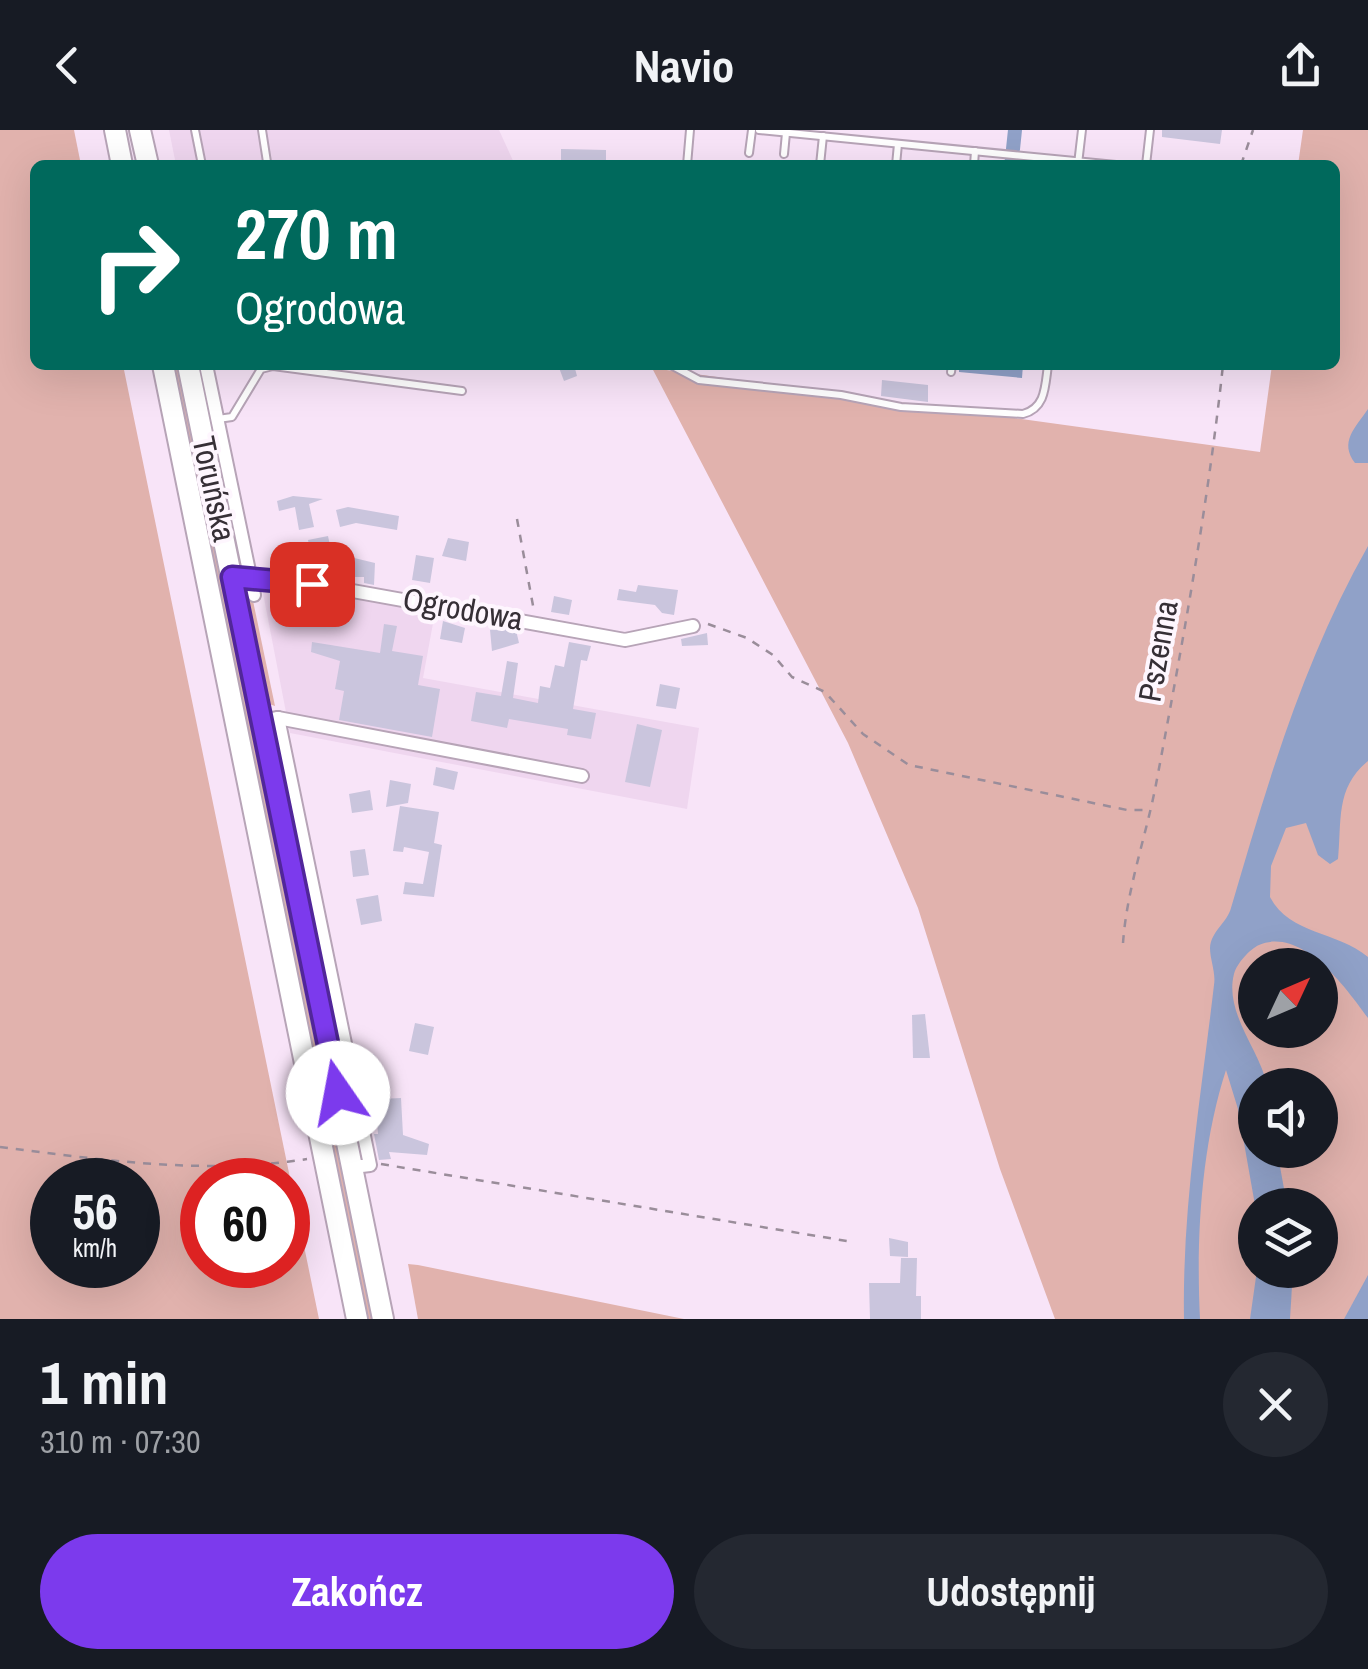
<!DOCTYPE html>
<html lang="pl">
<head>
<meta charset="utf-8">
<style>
  :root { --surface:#171b24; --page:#242831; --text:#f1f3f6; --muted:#9ea1a6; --accent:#7c3aed }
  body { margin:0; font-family:"Archivo Narrow",sans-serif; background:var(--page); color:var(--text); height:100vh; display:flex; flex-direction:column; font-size:38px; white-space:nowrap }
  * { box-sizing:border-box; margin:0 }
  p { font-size:32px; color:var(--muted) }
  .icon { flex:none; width:55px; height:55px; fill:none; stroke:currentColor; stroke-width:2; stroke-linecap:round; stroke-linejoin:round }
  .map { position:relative; height:1189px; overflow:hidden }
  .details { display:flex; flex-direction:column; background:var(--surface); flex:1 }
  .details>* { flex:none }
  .guide { position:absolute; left:30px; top:30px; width:1310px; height:210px; border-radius:15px; box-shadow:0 10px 40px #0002; background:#00695c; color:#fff; overflow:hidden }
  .needle { width:65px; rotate:46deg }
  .tools { position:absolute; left:1238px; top:818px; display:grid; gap:20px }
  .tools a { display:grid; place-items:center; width:100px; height:100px; border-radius:50%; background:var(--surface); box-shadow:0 10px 40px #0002; font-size:50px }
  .speed { position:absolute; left:30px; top:1028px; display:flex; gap:20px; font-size:50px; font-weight:700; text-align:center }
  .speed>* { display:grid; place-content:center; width:130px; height:130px; border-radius:50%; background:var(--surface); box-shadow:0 10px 40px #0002; line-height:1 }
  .speed small { font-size:25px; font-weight:400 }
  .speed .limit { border:15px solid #d22; background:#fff; color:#111 }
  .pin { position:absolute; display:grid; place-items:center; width:85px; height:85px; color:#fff; margin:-42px; border-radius:20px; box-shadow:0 5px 15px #0006 }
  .me { position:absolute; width:110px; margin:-55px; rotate:348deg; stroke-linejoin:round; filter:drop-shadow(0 0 8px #0008) }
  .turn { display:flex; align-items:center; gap:35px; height:210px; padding:0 40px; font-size:45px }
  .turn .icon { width:130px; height:130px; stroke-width:2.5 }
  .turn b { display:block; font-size:70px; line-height:85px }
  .round { display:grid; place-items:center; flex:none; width:105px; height:105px; border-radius:52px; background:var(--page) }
  .headline { display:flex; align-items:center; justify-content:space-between; height:170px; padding:0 40px }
  h1 { font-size:60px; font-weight:700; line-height:75px }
  .cta { display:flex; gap:20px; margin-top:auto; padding:20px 40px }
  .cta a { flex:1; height:115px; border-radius:60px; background:var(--accent); color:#fff; font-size:40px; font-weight:700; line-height:115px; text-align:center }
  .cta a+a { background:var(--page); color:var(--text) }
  header { display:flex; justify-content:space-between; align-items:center; height:130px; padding:0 40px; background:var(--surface); font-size:45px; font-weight:700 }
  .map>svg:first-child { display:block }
  .built { fill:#efd6ef }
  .green { fill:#e1b2ad; fill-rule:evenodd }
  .water { fill:#90a1c8 }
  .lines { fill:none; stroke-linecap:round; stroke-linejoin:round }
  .canal { stroke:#90a1c8; stroke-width:14 }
  .building { fill:#cac5dd }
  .service-casing { stroke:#b7a4b7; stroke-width:10 }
  .minor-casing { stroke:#b7a4b7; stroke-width:16 }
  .primary-casing { stroke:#b7a4b7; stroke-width:24 }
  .path { stroke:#9a8d9a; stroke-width:2.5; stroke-dasharray:8 8; stroke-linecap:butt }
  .service { stroke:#fff; stroke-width:6 }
  .minor { stroke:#fff; stroke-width:12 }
  .primary { stroke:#fff; stroke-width:20 }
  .route-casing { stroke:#51269a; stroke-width:25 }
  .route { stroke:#7c3aed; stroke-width:18 }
  .labels { text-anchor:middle; stroke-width:8; stroke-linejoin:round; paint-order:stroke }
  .street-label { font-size:32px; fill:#362f36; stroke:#fef6fe }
</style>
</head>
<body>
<header><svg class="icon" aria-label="back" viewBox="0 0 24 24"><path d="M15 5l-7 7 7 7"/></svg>Navio<svg class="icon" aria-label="share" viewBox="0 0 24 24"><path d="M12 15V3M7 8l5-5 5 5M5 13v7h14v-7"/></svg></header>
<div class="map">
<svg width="1368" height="1189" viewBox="0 0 1368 1189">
  <rect width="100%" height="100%" fill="#f8e4f8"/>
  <g class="built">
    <polygon points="169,0 499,0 515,35 176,35"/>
    <polygon points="262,458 436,477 423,548 699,598 687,679 290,603"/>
  </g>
  <g class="green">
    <path d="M0,0h74l7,35h-46v200h88l196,954h-319zM52,1050h86v85h-86zM202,1050h86v85h-86z"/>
    <path d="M1303,0h65v1189h-313l-55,-150 -82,-261 -70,-165 -196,-375 608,84 12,-87h63v-200h-37zM1255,835h65v65h-65zM1255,955h65v65h-65zM1255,1075h65v65h-65z"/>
    <polygon points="170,235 179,235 374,1189 365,1189"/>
    <polygon points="243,454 252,466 275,576 266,573"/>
    <polygon points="272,606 277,606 361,1029 360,1029"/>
    <polygon points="408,1134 418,1135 684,1189 418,1189"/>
  </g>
  <g class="water">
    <polygon points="959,235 1023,235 1022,248 959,242"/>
    <path d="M1368,279v54h-13c-16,-21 0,-35 13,-54z"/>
    <path d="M1368,416v215c-33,27 -26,60 -30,98l-8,5 -12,-9 -12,-32 -20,5 -15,38 -1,31c20,38 67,34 98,60v61c-21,-29 -66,-92 -109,-73 -9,4 -22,18 -25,29 -10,39 26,76 33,111h-12v65h22l10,55h-32l-17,-96 -12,-39c-25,77 -30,169 -26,249h-16c-2,-113 17,-222 30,-334 2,-13 -4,-25 -4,-37 1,-17 17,-25 21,-40 37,-126 72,-247 137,-362z"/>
    <polygon points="1257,1140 1293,1140 1290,1189 1250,1189"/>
    <polygon points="1368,1145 1368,1189 1344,1189"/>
  </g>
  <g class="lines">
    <g class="canal">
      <polyline points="1013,19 1015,0"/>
      <polyline points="1011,35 1012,29"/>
    </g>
  </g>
  <g class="building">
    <polygon points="1162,0 1222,0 1220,14 1162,7"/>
    <polygon points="561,19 606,20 606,32 561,31"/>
    <polygon points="558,235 574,235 577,246 564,251"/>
    <polygon points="882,250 928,255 928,272 881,266"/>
    <polygon points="293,366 323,369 309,374 314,397 299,400 295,377 279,381 277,371"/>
    <polygon points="348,377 399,386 397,400 356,393 340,397 336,380"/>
    <polygon points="328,406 332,425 312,429 308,410"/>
    <polygon points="448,408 469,412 466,431 442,426"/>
    <polygon points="416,425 434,428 430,453 412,450"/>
    <polygon points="346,426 375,433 374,455 364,453 364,447 345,447"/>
    <polygon points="638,455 678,460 674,485 662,483 655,475 617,470 619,459 636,462"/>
    <polygon points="554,466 572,470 569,485 551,482"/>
    <polygon points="443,491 465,498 462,513 440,509"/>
    <polygon points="384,494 397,496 392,521 423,526 418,555 440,559 432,607 339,590 344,561 335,559 340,531 311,522 312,512 380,523"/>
    <polygon points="499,498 516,500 519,513 492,521 490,500"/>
    <polygon points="707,503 708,515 682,516 681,509"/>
    <polygon points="569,512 591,516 587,531 581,530 573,579 596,583 591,609 567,605 568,599 509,589 507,598 471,591 476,562 501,566 507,531 518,533 513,568 538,573 540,556 550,558 555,535 564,537"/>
    <polygon points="660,554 680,558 676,579 656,576"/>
    <polygon points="637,594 662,600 650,657 625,652"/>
    <polygon points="436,637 458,642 454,660 433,655"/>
    <polygon points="390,650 411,654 408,673 386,677"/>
    <polygon points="370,660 373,680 352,683 349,664"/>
    <polygon points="400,676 439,682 434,713 442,715 434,767 403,764 405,752 423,754 429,722 404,717 403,722 393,721"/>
    <polygon points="365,719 369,745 353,747 350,721"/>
    <polygon points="378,765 382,791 361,795 356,769"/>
    <polygon points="925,884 930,928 913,928 912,885"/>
    <polygon points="415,893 434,897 428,925 409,921"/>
    <polygon points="374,924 381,952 364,956 358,927"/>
    <polygon points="401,968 403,1005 429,1014 427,1025 389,1022 391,1029 379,1030 374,1004 378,1004 376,979 380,979 380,969"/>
    <polygon points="889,1108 908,1112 908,1127 890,1126"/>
    <polygon points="901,1128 917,1128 916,1166 921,1166 921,1189 870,1189 869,1153 900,1153"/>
  </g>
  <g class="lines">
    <defs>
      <g id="service">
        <polyline points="195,0 202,35"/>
        <polyline points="262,0 267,32"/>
        <polyline points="759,0 1116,35"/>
        <polyline points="749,23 752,0"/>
        <polyline points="784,24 786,3"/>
        <polyline points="1078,34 1082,0"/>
        <polyline points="687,35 690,0"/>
        <polyline points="820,35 823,6"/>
        <polyline points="896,35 898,14"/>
        <polyline points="974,35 975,21"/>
        <polyline points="1146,35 1150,0"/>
        <path d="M671,235l28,15 142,15 60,12 122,7c23,-6 22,-28 25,-49"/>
        <polyline points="951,242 952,235"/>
        <polyline points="218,289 232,287 261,239 273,236 462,261"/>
      </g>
      <g id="minor">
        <polyline points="206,235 254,465"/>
        <polyline points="232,447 275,447 625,510 693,496"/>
        <polyline points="278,588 582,646"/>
        <polyline points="261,591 278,588 370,1035 353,1037"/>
      </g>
      <g id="primary">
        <polyline points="115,0 122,35"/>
        <polyline points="140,0 148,35"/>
        <polyline points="163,235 357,1189"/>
        <polyline points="188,235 383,1189"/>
      </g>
    </defs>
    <use href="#service" class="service-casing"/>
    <use href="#minor" class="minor-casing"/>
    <use href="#primary" class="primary-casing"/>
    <g class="path">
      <polyline points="1241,35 1253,0"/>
      <polyline points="517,389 534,481"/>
      <polyline points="708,494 747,508 773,525 792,547 825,562 863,604 909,635 1127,680 1150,680"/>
      <path d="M1123,813c4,-56 24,-109 34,-164 26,-138 51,-275 66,-414"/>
      <path d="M0,1017c101,13 206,28 307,12"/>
      <polyline points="381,1034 853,1112"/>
    </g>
    <use href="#service" class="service"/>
    <use href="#minor" class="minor"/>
    <use href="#primary" class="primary"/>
  </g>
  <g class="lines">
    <defs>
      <polyline id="route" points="312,454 232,447 338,963"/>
    </defs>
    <use href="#route" class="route-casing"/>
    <use href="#route" class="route"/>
  </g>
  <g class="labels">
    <g class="street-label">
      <text transform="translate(214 359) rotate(78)" y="11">Toruńska</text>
      <text transform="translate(463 479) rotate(10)" y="11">Ogrodowa</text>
      <text transform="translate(1158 521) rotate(-80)" y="11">Pszenna</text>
    </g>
  </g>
</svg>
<div class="tools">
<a><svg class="needle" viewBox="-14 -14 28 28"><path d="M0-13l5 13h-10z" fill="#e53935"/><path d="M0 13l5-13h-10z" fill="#9ea1a6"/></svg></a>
<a><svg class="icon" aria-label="sound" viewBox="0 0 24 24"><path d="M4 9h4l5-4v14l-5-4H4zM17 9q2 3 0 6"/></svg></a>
<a><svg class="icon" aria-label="layers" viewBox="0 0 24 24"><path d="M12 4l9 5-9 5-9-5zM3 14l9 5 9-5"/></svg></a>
</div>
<div class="speed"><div>56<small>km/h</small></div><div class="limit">60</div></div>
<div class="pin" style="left:312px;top:454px;background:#d93025"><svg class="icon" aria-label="arrive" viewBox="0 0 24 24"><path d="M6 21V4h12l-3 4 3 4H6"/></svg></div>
<svg class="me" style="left:338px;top:963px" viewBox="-20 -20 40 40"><circle r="19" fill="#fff"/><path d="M0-13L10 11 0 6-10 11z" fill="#7c3aed"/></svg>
<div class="guide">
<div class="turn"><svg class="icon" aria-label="right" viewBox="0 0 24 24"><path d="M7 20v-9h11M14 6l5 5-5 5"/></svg><div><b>270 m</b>Ogrodowa</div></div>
</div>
</div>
<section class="details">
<div class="headline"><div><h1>1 min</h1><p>310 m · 07:30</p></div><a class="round"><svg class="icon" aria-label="close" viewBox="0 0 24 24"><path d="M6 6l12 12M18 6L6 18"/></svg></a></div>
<div class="cta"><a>Zakończ</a><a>Udostępnij</a></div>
</section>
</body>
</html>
